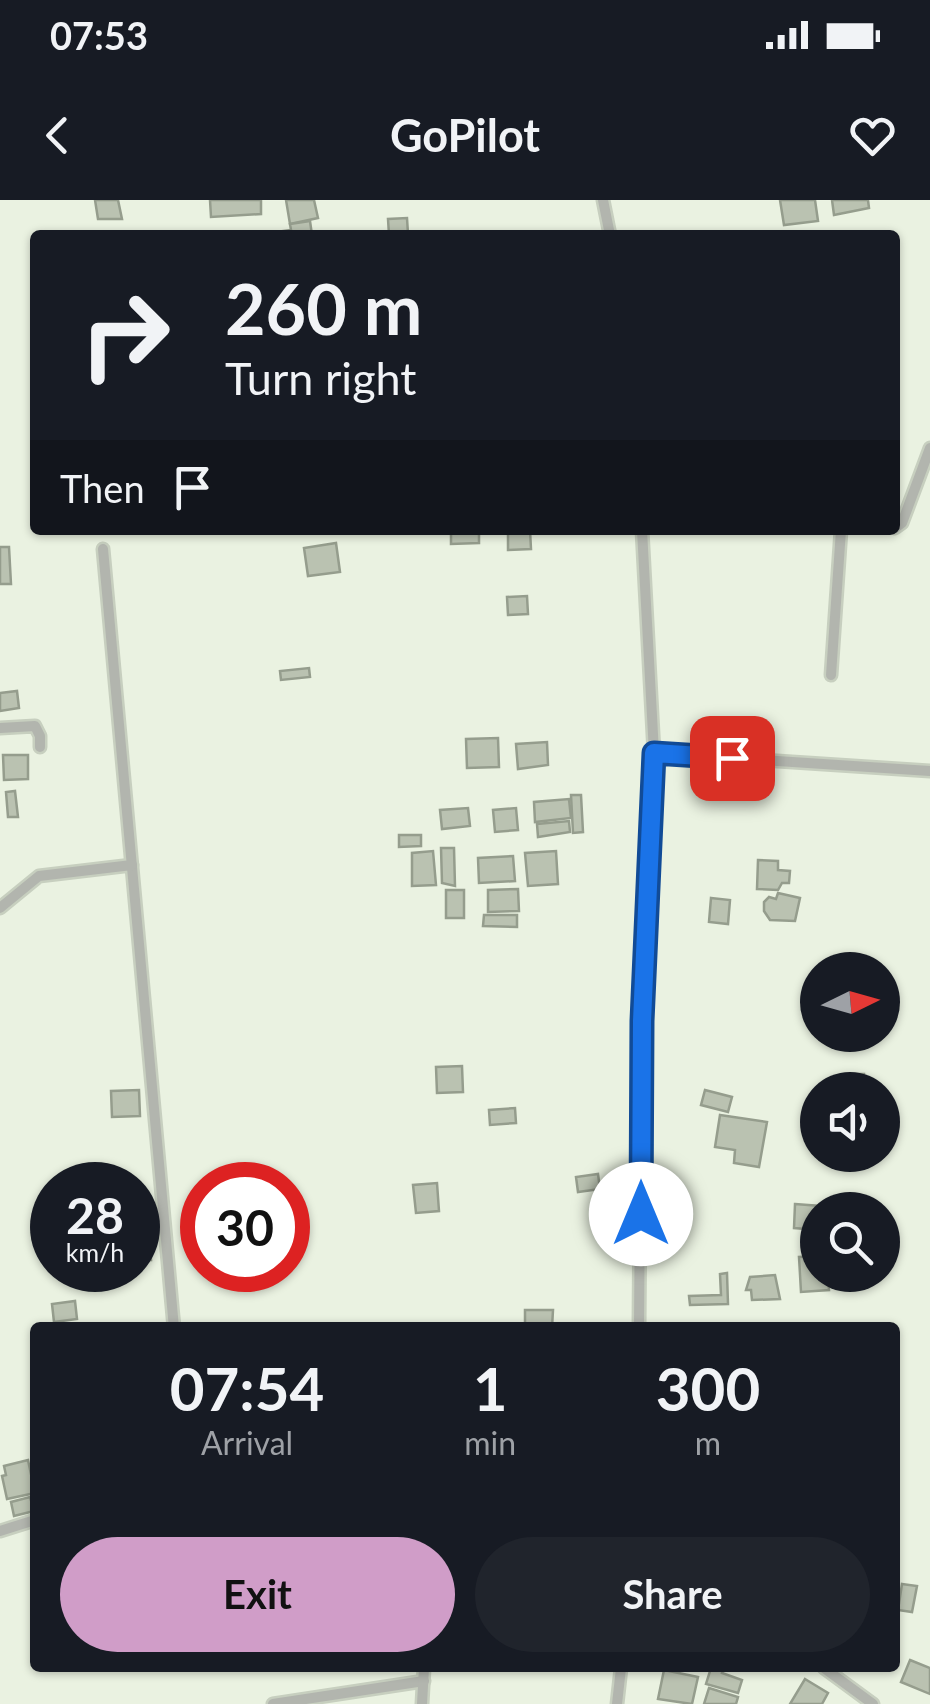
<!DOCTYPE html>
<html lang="en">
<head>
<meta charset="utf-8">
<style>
  :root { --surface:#171b24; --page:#20242c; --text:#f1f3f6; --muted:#9ea1a6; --accent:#d09dc8 }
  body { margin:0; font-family:Lato,sans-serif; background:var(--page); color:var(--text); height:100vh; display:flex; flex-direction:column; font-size:38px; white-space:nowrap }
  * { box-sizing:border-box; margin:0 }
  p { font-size:32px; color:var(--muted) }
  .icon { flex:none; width:55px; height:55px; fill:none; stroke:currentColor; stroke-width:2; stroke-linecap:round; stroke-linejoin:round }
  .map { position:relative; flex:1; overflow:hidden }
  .sheet { position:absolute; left:30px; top:1122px; width:870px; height:350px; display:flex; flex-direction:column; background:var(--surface); border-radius:10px; box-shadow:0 2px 8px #0004 }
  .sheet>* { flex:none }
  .banner { position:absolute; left:30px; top:30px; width:870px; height:305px; border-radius:10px; box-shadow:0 2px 8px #0004; background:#171b24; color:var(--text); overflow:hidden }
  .needle { width:65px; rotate:85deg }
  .fabs { position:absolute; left:800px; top:752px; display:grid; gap:20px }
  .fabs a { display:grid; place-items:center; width:100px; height:100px; border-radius:50%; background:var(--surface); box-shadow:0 2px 8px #0004; font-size:50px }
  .speed { position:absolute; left:30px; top:962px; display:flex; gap:20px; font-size:50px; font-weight:700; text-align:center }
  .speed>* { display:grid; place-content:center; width:130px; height:130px; border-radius:50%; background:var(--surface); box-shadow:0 2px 8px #0004; line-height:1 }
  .speed small { font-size:25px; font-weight:400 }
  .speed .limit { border:15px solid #d22; background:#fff; color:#111 }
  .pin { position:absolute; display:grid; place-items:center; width:85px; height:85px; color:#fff; margin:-42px; border-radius:20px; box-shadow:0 5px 15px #0006 }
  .me { position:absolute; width:110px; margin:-55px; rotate:0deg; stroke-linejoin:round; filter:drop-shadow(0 0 8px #0008) }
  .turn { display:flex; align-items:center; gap:35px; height:210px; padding:0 30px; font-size:45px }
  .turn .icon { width:130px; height:130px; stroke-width:2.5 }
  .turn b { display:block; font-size:70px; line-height:85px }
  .then { display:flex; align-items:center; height:95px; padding:0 30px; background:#0003; gap:20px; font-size:38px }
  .eta { display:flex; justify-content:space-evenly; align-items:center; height:170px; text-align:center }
  .eta b { font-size:60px; font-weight:700; line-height:70px }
  .cta { display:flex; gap:20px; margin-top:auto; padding:20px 30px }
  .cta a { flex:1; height:115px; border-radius:60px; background:var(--accent); color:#111; font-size:40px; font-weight:700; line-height:115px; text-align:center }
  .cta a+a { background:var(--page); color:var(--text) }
  .status { display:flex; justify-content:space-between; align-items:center; height:70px; padding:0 50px; background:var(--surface); direction:ltr }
  .status svg { height:28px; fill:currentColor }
  header { display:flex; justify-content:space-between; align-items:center; height:130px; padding:0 30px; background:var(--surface); font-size:45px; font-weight:700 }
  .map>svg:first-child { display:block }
  .building { fill:#bac2b1; stroke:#959d8d; stroke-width:2.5 }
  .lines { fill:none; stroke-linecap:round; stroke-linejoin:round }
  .minor-casing { stroke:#c7cfbf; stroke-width:15 }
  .minor { stroke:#b2b5ae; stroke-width:10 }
  .route-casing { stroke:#114b97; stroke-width:25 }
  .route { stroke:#1a73e8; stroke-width:18 }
</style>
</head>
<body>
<div class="status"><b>07:53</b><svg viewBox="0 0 49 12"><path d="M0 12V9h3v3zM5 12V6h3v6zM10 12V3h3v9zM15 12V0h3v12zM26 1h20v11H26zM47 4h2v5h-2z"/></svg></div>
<header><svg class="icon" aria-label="back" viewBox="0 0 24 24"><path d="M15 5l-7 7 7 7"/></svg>GoPilot<svg class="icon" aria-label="heart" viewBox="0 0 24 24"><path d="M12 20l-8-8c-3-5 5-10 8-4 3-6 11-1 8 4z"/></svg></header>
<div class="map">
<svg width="930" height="1504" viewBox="0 0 930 1504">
  <rect width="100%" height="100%" fill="#eaf2e1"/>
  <g class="building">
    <polygon points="95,0 118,0 122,19 98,19"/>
    <polygon points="210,0 261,0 261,14 211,17"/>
    <polygon points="286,0 314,0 318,18 290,24"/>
    <polygon points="780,0 815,0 818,21 784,25"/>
    <polygon points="832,0 868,0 869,8 834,15"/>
    <polygon points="407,18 408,34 389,35 388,19"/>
    <polygon points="310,21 312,35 284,35 283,31 291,30 290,24"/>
    <polygon points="451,330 479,330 479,343 451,344"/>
    <polygon points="508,330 530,330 531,349 508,350"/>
    <polygon points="336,343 340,372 308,376 304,348"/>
    <polygon points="0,347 9,347 11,384 0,384"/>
    <polygon points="527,396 528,414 508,415 507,397"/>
    <polygon points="309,468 310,477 281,480 280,471"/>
    <polygon points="17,491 19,508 0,511 0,493"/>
    <polygon points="498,538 499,567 467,568 466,539"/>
    <polygon points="547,542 548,565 518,569 516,544"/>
    <polygon points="3,555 28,555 28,579 4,580"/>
    <polygon points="15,591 18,617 8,617 6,592"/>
    <polygon points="571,595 581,595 583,632 573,633"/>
    <polygon points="569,599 571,618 535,622 534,602"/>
    <polygon points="468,608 470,626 442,629 440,610"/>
    <polygon points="516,608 518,630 495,632 493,610"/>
    <polygon points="569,621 570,632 538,637 537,624"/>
    <polygon points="399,635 421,635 421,646 399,647"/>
    <polygon points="441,648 454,648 455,686 442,683"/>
    <polygon points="433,651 436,685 412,686 412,653"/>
    <polygon points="556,651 558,684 528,686 525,653"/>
    <polygon points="513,656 515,681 479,683 478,658"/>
    <polygon points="758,660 778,661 778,670 790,671 789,683 782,683 778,690 757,689"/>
    <polygon points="518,689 519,711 488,712 488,690"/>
    <rect x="446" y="690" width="18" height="28"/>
    <polygon points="778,693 800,698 795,721 770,720 764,711 764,702 769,697 776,699"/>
    <polygon points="711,698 730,700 728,724 709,722"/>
    <polygon points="484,715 517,715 517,727 483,726"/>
    <polygon points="462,866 463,892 437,893 436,867"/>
    <polygon points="850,874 864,874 864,882 872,883 872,890 850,890"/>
    <polygon points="139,890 140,916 112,917 111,891"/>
    <polygon points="705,890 732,897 728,912 701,905"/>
    <polygon points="515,908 516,923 490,925 489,910"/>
    <polygon points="720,915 767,922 759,967 734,963 735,950 715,947"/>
    <polygon points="598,974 600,989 578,992 576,977"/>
    <polygon points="437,983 439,1011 416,1013 413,985"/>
    <polygon points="795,1004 821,1006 823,1010 818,1010 818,1030 794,1028"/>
    <polygon points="149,1034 151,1060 138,1061 138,1035"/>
    <polygon points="818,1056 818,1075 828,1075 829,1090 801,1092 799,1057"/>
    <polygon points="727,1073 728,1104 690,1105 689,1096 721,1095 720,1074"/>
    <polygon points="775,1075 780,1099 752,1100 751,1090 746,1090 750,1077"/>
    <polygon points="75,1101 77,1119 54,1122 52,1104"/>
    <polygon points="525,1110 553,1110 552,1128 525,1128"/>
    <polygon points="28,1260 35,1293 7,1299 2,1276 6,1275 4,1266"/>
    <polygon points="30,1297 34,1311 14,1316 11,1302"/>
    <polygon points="902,1384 917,1386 912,1412 898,1410"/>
    <polygon points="910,1460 930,1468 930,1494 901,1482"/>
    <polygon points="711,1468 724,1468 722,1473 742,1480 738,1493 706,1484"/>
    <polygon points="664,1470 698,1477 692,1504 658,1499"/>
    <polygon points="805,1479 828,1493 822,1504 790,1504"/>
    <polygon points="709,1488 738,1497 736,1504 704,1504"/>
  </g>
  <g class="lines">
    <defs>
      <g id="minor">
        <polyline points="603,0 610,35"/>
        <polyline points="895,328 902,323 930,248"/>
        <polyline points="103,349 174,1128"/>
        <polyline points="831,475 841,330"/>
        <polyline points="0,528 35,526 40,536 40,547"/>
        <polyline points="654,553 930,571"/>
        <polyline points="0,708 39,676 132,665"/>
        <polyline points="639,1128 641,860 654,553 642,330"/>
        <polyline points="0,1331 35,1320"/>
        <polyline points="824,1468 873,1504"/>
        <polyline points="273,1504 424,1481"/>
        <polyline points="422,1504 424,1468"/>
        <polyline points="617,1504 621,1468"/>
      </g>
    </defs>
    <use href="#minor" class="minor-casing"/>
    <use href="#minor" class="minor"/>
  </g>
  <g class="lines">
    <defs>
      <polyline id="route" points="641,1014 642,821 654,553 732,558"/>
    </defs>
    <use href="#route" class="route-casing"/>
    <use href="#route" class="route"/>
  </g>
</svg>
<div class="fabs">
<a><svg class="needle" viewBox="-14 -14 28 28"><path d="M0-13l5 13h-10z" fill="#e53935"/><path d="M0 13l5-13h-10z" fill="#9ea1a6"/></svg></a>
<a><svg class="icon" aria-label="sound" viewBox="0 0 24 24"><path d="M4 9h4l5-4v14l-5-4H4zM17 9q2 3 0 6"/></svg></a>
<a><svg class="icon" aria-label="search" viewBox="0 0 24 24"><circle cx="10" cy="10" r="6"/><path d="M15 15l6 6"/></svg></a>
</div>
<div class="speed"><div>28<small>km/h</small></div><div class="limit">30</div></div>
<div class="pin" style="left:732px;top:558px;background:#d93025"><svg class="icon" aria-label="arrive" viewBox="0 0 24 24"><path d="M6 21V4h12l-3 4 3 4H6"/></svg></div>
<svg class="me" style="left:641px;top:1014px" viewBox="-20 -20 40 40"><circle r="19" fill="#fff"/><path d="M0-13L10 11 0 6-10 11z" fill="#1a73e8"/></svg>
<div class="banner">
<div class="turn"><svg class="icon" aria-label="right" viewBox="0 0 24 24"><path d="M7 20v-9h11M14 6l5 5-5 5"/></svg><div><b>260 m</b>Turn right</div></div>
<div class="then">Then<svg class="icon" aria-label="arrive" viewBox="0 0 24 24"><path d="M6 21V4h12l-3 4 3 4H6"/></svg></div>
</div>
<section class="sheet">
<div class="eta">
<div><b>07:54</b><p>Arrival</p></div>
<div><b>1</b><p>min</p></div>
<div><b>300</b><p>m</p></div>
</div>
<div class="cta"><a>Exit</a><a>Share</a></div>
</section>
</div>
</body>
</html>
